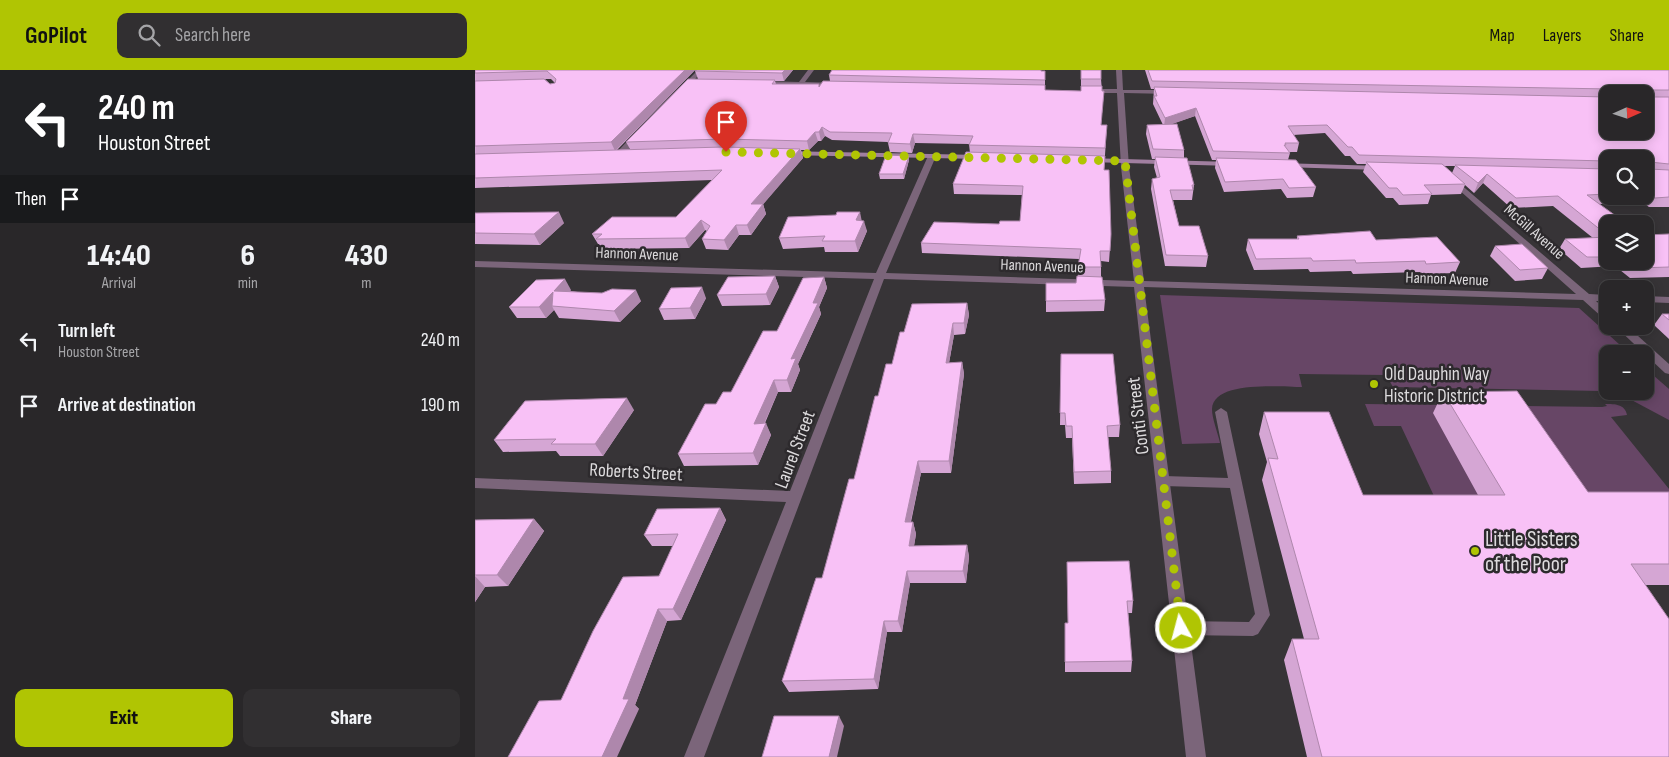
<!DOCTYPE html>
<html lang="en">
<head>
<meta charset="utf-8">
<style>
  :root { --surface:#292729; --page:#312f31; --text:#f1f3f6; --muted:#a5a5a8; --line:#454446; --accent:#b0c503 }
  body { margin:0; font-family:"Sofia Sans Condensed",sans-serif; background:var(--page); color:var(--text); height:100vh; display:flex; flex-direction:column; font-size:19px; white-space:nowrap }
  * { box-sizing:border-box; margin:0 }
  p { font-size:16px; color:var(--muted) }
  .icon { flex:none; width:28px; height:28px; fill:none; stroke:currentColor; stroke-width:2; stroke-linecap:round; stroke-linejoin:round }
  .map { position:relative; flex:1; overflow:hidden }
  .details { display:flex; flex-direction:column; background:var(--surface); width:475px }
  .details>* { flex:none }
  .top-card { background:#202124; color:#fff; overflow:hidden }
  .needle { width:32px; rotate:87deg }
  .buttons { position:absolute; left:1124px; top:15px; display:grid; gap:10px }
  .buttons a { display:grid; place-items:center; width:55px; height:55px; border-radius:10px; background:var(--surface); box-shadow:0 2px 12px #0003,0 0 0 1px var(--line); font-size:25px }
  .pin { position:absolute; display:grid; place-items:center; width:42px; height:42px; color:#fff; margin:-51px -21px; border-radius:50% 50% 50% 0; rotate:-45deg; box-shadow:0 0 5px #0007 }
  .pin .icon { rotate:45deg }
  .me { position:absolute; width:55px; margin:-28px; rotate:353deg; stroke-linejoin:round; filter:drop-shadow(0 0 4px #0008) }
  .turn { display:flex; align-items:center; gap:18px; height:105px; padding:0 15px; font-size:22px }
  .turn .icon { width:65px; height:65px; stroke-width:2.5 }
  .turn b { display:block; font-size:35px; line-height:42px }
  .then { display:flex; align-items:center; height:48px; padding:0 15px; background:#0003; gap:10px; font-size:19px }
  .eta { display:flex; justify-content:space-evenly; align-items:center; height:85px; text-align:center }
  .eta b { font-size:30px; font-weight:800; line-height:35px }
  .cta { display:flex; gap:10px; margin-top:auto; padding:10px 15px }
  .cta a { flex:1; height:58px; border-radius:10px; background:var(--accent); color:#111; font-size:20px; font-weight:800; line-height:58px; text-align:center }
  .cta a+a { background:var(--page); color:var(--text) }
  ul { padding:0; list-style:none }
  li { display:flex; align-items:center; gap:15px; height:65px; padding:0 15px }
  li div { flex:1 }
  li b { display:block; font-size:19px }
  li em { font-style:normal }
  header { display:flex; align-items:center; gap:30px; box-sizing:border-box; height:70px; padding:0 25px; background:var(--accent); color:#111 }
  header strong { font-size:24px }
  nav { display:flex; gap:28px; margin-inline-start:auto; font-size:18px }
  .search { width:350px; height:45px; background:var(--page); display:flex; align-items:center; gap:12px; box-sizing:border-box; padding:0 18px; border-radius:10px; color:var(--muted); font-size:19px }
  main { display:flex; flex:1; min-height:0 }
  .map>svg:first-child { display:block }
  .green { fill:#674666 }
  .lines { fill:none; stroke-linecap:round; stroke-linejoin:round }
  .lane { fill:#7b657a; fill-rule:evenodd }
  .street { fill:#7b657a; fill-rule:evenodd }
  .secondary { fill:#a17fa0; fill-rule:evenodd }
  .wall { fill:#d5a6d4; fill-rule:evenodd }
  .shaded-wall { fill:#ae87ac }
  .building { fill:#f8c1f6; stroke:#ae87ac }
  .route { stroke:#b0c503; stroke-width:9; stroke-dasharray:0 16.2 }
  .poi-dot { fill:#b0c503; stroke:#2d2a2d; stroke-width:2 }
  .labels { text-anchor:middle; stroke-width:5; stroke-linejoin:round; paint-order:stroke }
  .far-street-label { font-size:16px; fill:#dddbdd; stroke:#2d2a2d }
  .poi-label { font-size:19px; fill:#dddbdd; stroke:#2d2a2d; text-anchor:start }
  .street-label { font-size:19px; fill:#dddbdd; stroke:#2d2a2d }
  .near-poi-label { font-size:22px; fill:#dddbdd; stroke:#2d2a2d; text-anchor:start }
</style>
</head>
<body>
<header>
<strong>GoPilot</strong>
<div class="search"><svg class="icon" aria-label="search" viewBox="0 0 24 24"><circle cx="10" cy="10" r="6"/><path d="M15 15l6 6"/></svg>Search here</div>
<nav><a>Map</a><a>Layers</a><a>Share</a></nav>
</header>
<main>
<section class="details">
<div class="top-card">
<div class="turn"><svg class="icon" aria-label="left" viewBox="0 0 24 24"><path d="M17 20v-9H6M10 6l-5 5 5 5"/></svg><div><b>240 m</b>Houston Street</div></div>
<div class="then">Then<svg class="icon" aria-label="arrive" viewBox="0 0 24 24"><path d="M6 21V4h12l-3 4 3 4H6"/></svg></div>
</div>
<div class="eta">
<div><b>14:40</b><p>Arrival</p></div>
<div><b>6</b><p>min</p></div>
<div><b>430</b><p>m</p></div>
</div>
<ul>
<li><svg class="icon" aria-label="left" viewBox="0 0 24 24"><path d="M17 20v-9H6M10 6l-5 5 5 5"/></svg><div><b>Turn left</b><p>Houston Street</p></div><em>240 m</em></li>
<li><svg class="icon" aria-label="arrive" viewBox="0 0 24 24"><path d="M6 21V4h12l-3 4 3 4H6"/></svg><div><b>Arrive at destination</b></div><em>190 m</em></li>
</ul>
<div class="cta"><a>Exit</a><a>Share</a></div>
</section>
<div class="map">
<svg width="1194" height="687" viewBox="0 0 1194 687">
  <rect width="100%" height="100%" fill="#373437"/>
  <g class="green">
    <path d="M685,225l419,13 51,46h-23v37h38v-23l24,21v31l-45,-24 -23,-5 -208,-4 -7,-12 -87,-1 3,13c-20,0 -89,-7 -90,22 0,10 6,24 8,34l-38,1z"/>
    <path d="M890,334l237,3 5,-1 -2,-2c10,0 20,0 22,11l-16,2 58,72v25l-179,3 -56,-21 -33,-70h-27z"/>
  </g>
  <g class="lines">
    <polygon class="lane" points="746,338 752,342 795,545 783,564 778,566 706,565 701,563 699,558 701,553 706,551 774,552 780,544 755,418 689,416 685,414 683,411 685,408 689,406 753,408 740,342"/>
    <g class="street">
      <polygon points="223,0 229,0 208,21 204,21 204,19"/>
      <polygon points="333,0 339,0 330,12 363,13 366,15 363,17 285,15 282,13 285,11 324,12"/>
      <polygon points="641,0 647,0 648,20 695,20 698,22 695,24 649,23 654,97 669,211 1101,224 974,111 973,109 977,107 1114,224 1132,225 1132,231 1121,231 1132,241 1132,249 1128,248 1108,230 669,217 731,687 711,687 659,217 409,209 229,687 209,687 311,432 0,418 0,408 315,421 399,209 0,197 0,191 401,203 453,86 457,84 461,86 411,203 659,211 646,97 642,23 613,23 610,21 613,19 642,19"/>
      <polygon points="162,61 169,63 147,87 141,87 141,83"/>
      <polygon points="1170,226 1194,227 1194,233 1170,232"/>
      <polygon points="1140,256 1152,256 1194,294 1194,304 1190,303"/>
    </g>
    <g class="secondary">
      <polygon points="307,81 505,85 509,87 505,89 310,85 307,85"/>
      <polygon points="610,88 758,92 762,94 758,96 613,92 610,92"/>
      <polygon points="805,93 905,96 909,98 905,100 808,97 804,95"/>
    </g>
  </g>
  <g class="wall">
    <path d="M0,0h220l-78,80 13,-1 -4,-7 72,-63 -3,-8 98,-1 -9,11h-9l1,3 43,2 11,-5 -1,-6 216,-4v19l36,1v-21l20,9 1,12h2l-3,34h6l-3,45 7,64 -2,28 -8,-1v16l4,23 -1,11 -58,1v-11l30,-18 2,-7 1,-17 -157,-6 -1,-10 78,-19 21,-3 2,-26 -68,-1 -1,-10 17,-31 -1,-9 -54,-1 -3,10 -22,-1 -2,-9v-1l-56,-2 -7,-4 -4,5h-3l-9,9h-8l2,8 -40,46 3,10 -15,21h-12l-11,15 -22,-1 -4,-10 5,-8 -2,-1 -16,18 -87,1 -3,-5h-1l-6,-10 84,-17 36,-37 -237,8zM70,9h6l4,4 -5,1z"/>
    <path d="M670,0h524v137h-20l-7,-5 -43,2 8,20v37h38l24,-27v43l-39,1 -15,-12 -34,2 -22,-19 6,-10 28,-1 -40,-32 -42,2 -28,-25 -9,10 -9,-8 -4,9 -30,1 -3,9 -29,1 -6,-7h-7l-23,-26 3,-8h-9l-7,-8h-5l-20,-23 -32,2 6,8 -2,9h-8l1,1 -2,7 28,27 -3,10 -26,1 -6,-9 -57,3 -9,-24 1,-8h-4l-17,-44 -24,8 13,26v8l10,27 -2,15h-19l6,26 29,30 -2,11 -41,-1 -14,-77 1,-10 5,-1 -3,-11 1,-8h-3l-6,-25 1,-9h16l-10,-21 1,-15h-3zM1132,24h38l-38,37zM1132,89h38v37h-38zM969,96h11l-3,7z"/>
    <polygon points="434,90 429,109 405,109 404,104"/>
    <polygon points="0,143 89,153 65,175 0,174"/>
    <polygon points="386,151 392,161 383,182 350,182 349,177 308,179 304,168"/>
    <polygon points="822,166 901,170 985,192 980,203 947,204 945,202 878,204 876,201 835,202 833,199 779,200 771,180 773,169 822,169"/>
    <polygon points="1020,176 1073,198 1067,209 1040,211 1015,186"/>
    <polygon points="300,206 304,217 295,235 247,236 242,225"/>
    <polygon points="349,207 352,218 344,237 346,244 323,294 325,300 316,322 303,322 290,353 296,365 283,395 209,396 203,384 256,322 302,261"/>
    <polygon points="96,220 95,221 166,231 145,252 84,248 79,240 71,248 42,248 34,237"/>
    <polygon points="231,228 220,249 189,250 184,239"/>
    <polygon points="492,233 494,245 490,264 479,265 474,293 487,292 489,304 476,403 446,403 436,452 438,452 441,464 439,476 492,475 494,487 491,513 435,513 427,562 412,562 403,619 314,622 307,611 347,508 379,409 403,326 417,294"/>
    <polygon points="1187,244 1194,244 1194,269 1179,255"/>
    <polygon points="586,284 645,355 644,367 633,367 636,401 636,413 599,414 597,368 591,368 590,355 585,355"/>
    <polygon points="968,322 1113,422 1194,422 1194,515 1171,515 1194,687 832,687 809,590 817,569 829,569 787,410 792,392 784,364 789,342 888,425 1003,425 958,343"/>
    <polygon points="159,340 128,386 85,386 81,381 28,382 19,370"/>
    <polygon points="245,438 251,450 206,550 192,551 160,635 164,639 86,630 184,506 198,476 177,476 169,465"/>
    <polygon points="59,449 69,461 33,516 10,517 0,532 0,450"/>
    <polygon points="592,492 658,531 657,543 653,543 657,591 656,602 590,602 590,553 593,553"/>
  </g>
  <g class="shaded-wall">
    <polygon points="210,0 220,0 140,81 136,72"/>
    <polygon points="310,0 318,0 309,11 307,3"/>
    <polygon points="721,38 720,46 689,57 690,48"/>
    <polygon points="347,57 350,66 346,71 344,62"/>
    <polygon points="340,62 343,71 334,80 332,71"/>
    <polygon points="438,64 440,73 437,83 435,74"/>
    <polygon points="325,79 328,88 280,144 276,134"/>
    <polygon points="434,86 434,90 429,109 428,104"/>
    <polygon points="1012,104 1008,113 999,123 1003,113"/>
    <polygon points="288,134 291,144 276,165 272,155"/>
    <polygon points="84,142 89,153 65,175 59,164"/>
    <polygon points="385,142 387,152 381,150"/>
    <polygon points="226,150 230,160 214,178 210,168"/>
    <polygon points="389,151 392,161 383,182 380,171"/>
    <polygon points="261,155 264,165 253,180 249,170"/>
    <polygon points="300,206 304,217 295,235 291,224"/>
    <polygon points="349,207 352,218 344,237 346,244 323,294 325,300 316,322 312,310 316,289 338,233"/>
    <polygon points="90,209 96,220 86,232 79,221"/>
    <polygon points="227,217 231,228 220,249 215,238"/>
    <polygon points="161,220 166,231 145,252 139,241"/>
    <polygon points="78,222 77,236 79,240 71,248 64,237"/>
    <polygon points="492,233 494,245 490,264 489,253"/>
    <polygon points="478,253 479,265 472,304 471,293"/>
    <polygon points="487,292 489,304 476,403 474,391"/>
    <polygon points="299,310 303,322 284,365 279,354"/>
    <polygon points="152,328 159,340 128,386 120,374"/>
    <polygon points="291,353 296,365 283,395 278,383"/>
    <polygon points="443,391 446,403 433,464 430,452"/>
    <polygon points="245,438 251,450 206,550 198,539"/>
    <polygon points="59,449 69,461 33,516 22,505"/>
    <polygon points="438,452 441,464 437,487 434,476"/>
    <polygon points="492,475 494,487 491,513 488,501"/>
    <polygon points="432,501 435,513 427,562 423,551"/>
    <polygon points="0,506 10,517 0,532"/>
    <polygon points="183,539 192,551 160,635 164,639 142,687 127,687 148,629"/>
    <polygon points="409,551 412,562 403,619 399,609"/>
    <polygon points="364,646 369,656 362,687 354,687"/>
  </g>
  <g class="building">
    <polygon points="0,0 210,0 136,72 0,76 0,11 69,9 75,14 80,13 81,9 72,1 0,3"/>
    <polygon points="222,0 310,0 307,3 220,1"/>
    <polygon points="357,0 566,0 566,1 570,1 570,10 354,5"/>
    <rect x="606" y="0" width="20" height="9"/>
    <polygon points="673,0 1194,0 1194,20 1173,20 1174,27 1194,27 1194,94 1175,92 1174,99 1194,100 1194,127 1180,128 1172,123 1170,123 1170,89 1132,89 1132,91 884,85 877,77 873,77 852,55 813,56 824,73 810,73 811,75 809,75 815,83 738,81 721,38 690,48 679,26 682,26 679,17 1132,27 1132,61 1170,61 1170,24 1137,24 1138,21 1136,19 677,11"/>
    <polygon points="213,9 300,10 297,14 344,14 344,17 348,11 570,15 570,20 606,21 606,16 627,16 627,21 629,21 626,55 632,55 630,78 494,75 498,66 438,64 435,74 413,73 417,63 355,62 347,57 344,62 340,62 332,71 248,69 151,72"/>
    <polygon points="702,54 709,80 678,79 672,55"/>
    <polygon points="248,77 325,79 276,134 288,134 272,155 261,155 249,170 227,169 235,156 226,150 210,168 121,169 127,164 117,164 137,147 201,147 247,100 0,108 0,84"/>
    <polygon points="491,82 630,86 629,100 634,100 636,164 635,181 625,181 626,197 603,197 606,179 446,173 459,152 524,154 525,151 545,151 548,116 478,114"/>
    <polygon points="411,85 434,86 428,104 404,104"/>
    <polygon points="680,87 712,88 719,115 717,115 718,120 695,120 704,156 724,156 733,186 691,185 677,109 685,107"/>
    <polygon points="741,88 821,90 841,117 814,118 808,109 750,112"/>
    <polygon points="891,92 967,94 990,114 949,115 957,124 928,125 922,118 914,118"/>
    <polygon points="980,95 1132,99 1132,124 1112,125 1152,154 1132,154 1132,165 1083,126 1041,128 1012,104 1003,113"/>
    <polygon points="84,142 59,164 0,163 0,143"/>
    <polygon points="362,142 385,142 381,150 389,151 380,171 347,171 350,166 304,168 313,147 361,145"/>
    <polygon points="895,161 901,170 962,167 985,192 951,194 950,191 881,193 880,190 838,191 836,188 781,189 773,169 824,169 822,166"/>
    <polygon points="1194,164 1194,197 1161,198 1152,191 1170,191 1170,165"/>
    <polygon points="1132,167 1132,187 1112,187 1090,169"/>
    <polygon points="1047,174 1073,198 1045,200 1020,176"/>
    <polygon points="300,206 291,224 242,225 253,207"/>
    <polygon points="602,206 627,207 630,230 571,231 571,213 601,213"/>
    <polygon points="349,207 338,233 343,233 316,289 321,288 312,310 299,310 279,354 291,353 278,383 203,384 230,334 241,334 248,322 256,322 288,261 302,261 328,208"/>
    <polygon points="90,209 79,221 127,223 137,219 161,220 139,241 77,236 78,222 64,237 34,237 61,210"/>
    <polygon points="227,217 215,238 184,239 196,218"/>
    <polygon points="492,233 489,253 478,253 471,293 487,292 474,391 443,391 430,452 438,452 434,476 492,475 488,501 432,501 423,551 409,551 399,609 307,611 341,508 347,508 374,409 379,409 400,326 403,326 411,294 417,294 425,262 429,262 437,234"/>
    <polygon points="1187,244 1194,244 1194,250"/>
    <polygon points="586,284 638,284 645,355 632,356 636,401 599,402 597,356 591,356 590,343 585,343"/>
    <polygon points="1042,321 1113,422 1194,422 1194,494 1156,494 1194,549 1194,687 847,687 817,569 844,569 793,388 803,389 789,342 854,342 888,425 1030,425 968,322"/>
    <polygon points="152,328 120,374 76,374 81,369 19,370 50,331"/>
    <polygon points="245,438 198,539 183,539 148,629 154,629 127,687 33,687 64,631 86,630 118,561 148,507 184,506 203,464 169,465 182,439"/>
    <polygon points="59,449 22,505 0,505 0,450"/>
    <polygon points="654,491 658,531 652,531 657,591 590,592 590,553 593,553 592,492"/>
    <polygon points="299,646 364,646 354,687 287,687"/>
  </g>
  <g class="lines">
    <polyline class="route" points="251,82 650,91 706,558"/>
  </g>
  <g class="poi-dot">
    <circle cx="899" cy="314" r="5"/>
    <circle cx="1000" cy="481" r="5"/>
  </g>
  <g class="labels">
    <g class="far-street-label">
      <text transform="translate(1060 161) rotate(41)" y="6">McGill Avenue</text>
      <text transform="translate(162 183) rotate(2)" y="6">Hannon Avenue</text>
      <text transform="translate(567 195) rotate(2)" y="6">Hannon Avenue</text>
      <text transform="translate(972 208) rotate(2)" y="6">Hannon Avenue</text>
    </g>
    <g class="poi-label">
      <text x="909" y="310">Old Dauphin Way<tspan x="909" dy="22">Historic District</tspan></text>
    </g>
    <g class="street-label">
      <text transform="translate(662 346) rotate(-97)" y="7">Conti Street</text>
      <text transform="translate(319 379) rotate(-69)" y="7">Laurel Street</text>
      <text transform="translate(161 401) rotate(3)" y="7">Roberts Street</text>
    </g>
    <g class="near-poi-label">
      <text x="1010" y="476">Little Sisters<tspan x="1010" dy="25">of the Poor</tspan></text>
    </g>
  </g>
</svg>
<div class="buttons">
<a><svg class="needle" viewBox="-14 -14 28 28"><path d="M0-13l5 13h-10z" fill="#e53935"/><path d="M0 13l5-13h-10z" fill="#a5a5a8"/></svg></a>
<a><svg class="icon" aria-label="search" viewBox="0 0 24 24"><circle cx="10" cy="10" r="6"/><path d="M15 15l6 6"/></svg></a>
<a><svg class="icon" aria-label="layers" viewBox="0 0 24 24"><path d="M12 4l9 5-9 5-9-5zM3 14l9 5 9-5"/></svg></a>
<a>+</a>
<a>−</a>
</div>
<div class="pin" style="left:251px;top:82px;background:#d93025"><svg class="icon" aria-label="arrive" viewBox="0 0 24 24"><path d="M6 21V4h12l-3 4 3 4H6"/></svg></div>
<svg class="me" style="left:706px;top:558px" viewBox="-20 -20 40 40"><circle r="17" fill="#b0c503" stroke="#fff" stroke-width="3"/><path d="M0-11L8 9 0 5-8 9z" fill="#fff"/></svg>
</div>
</main>
</body>
</html>
